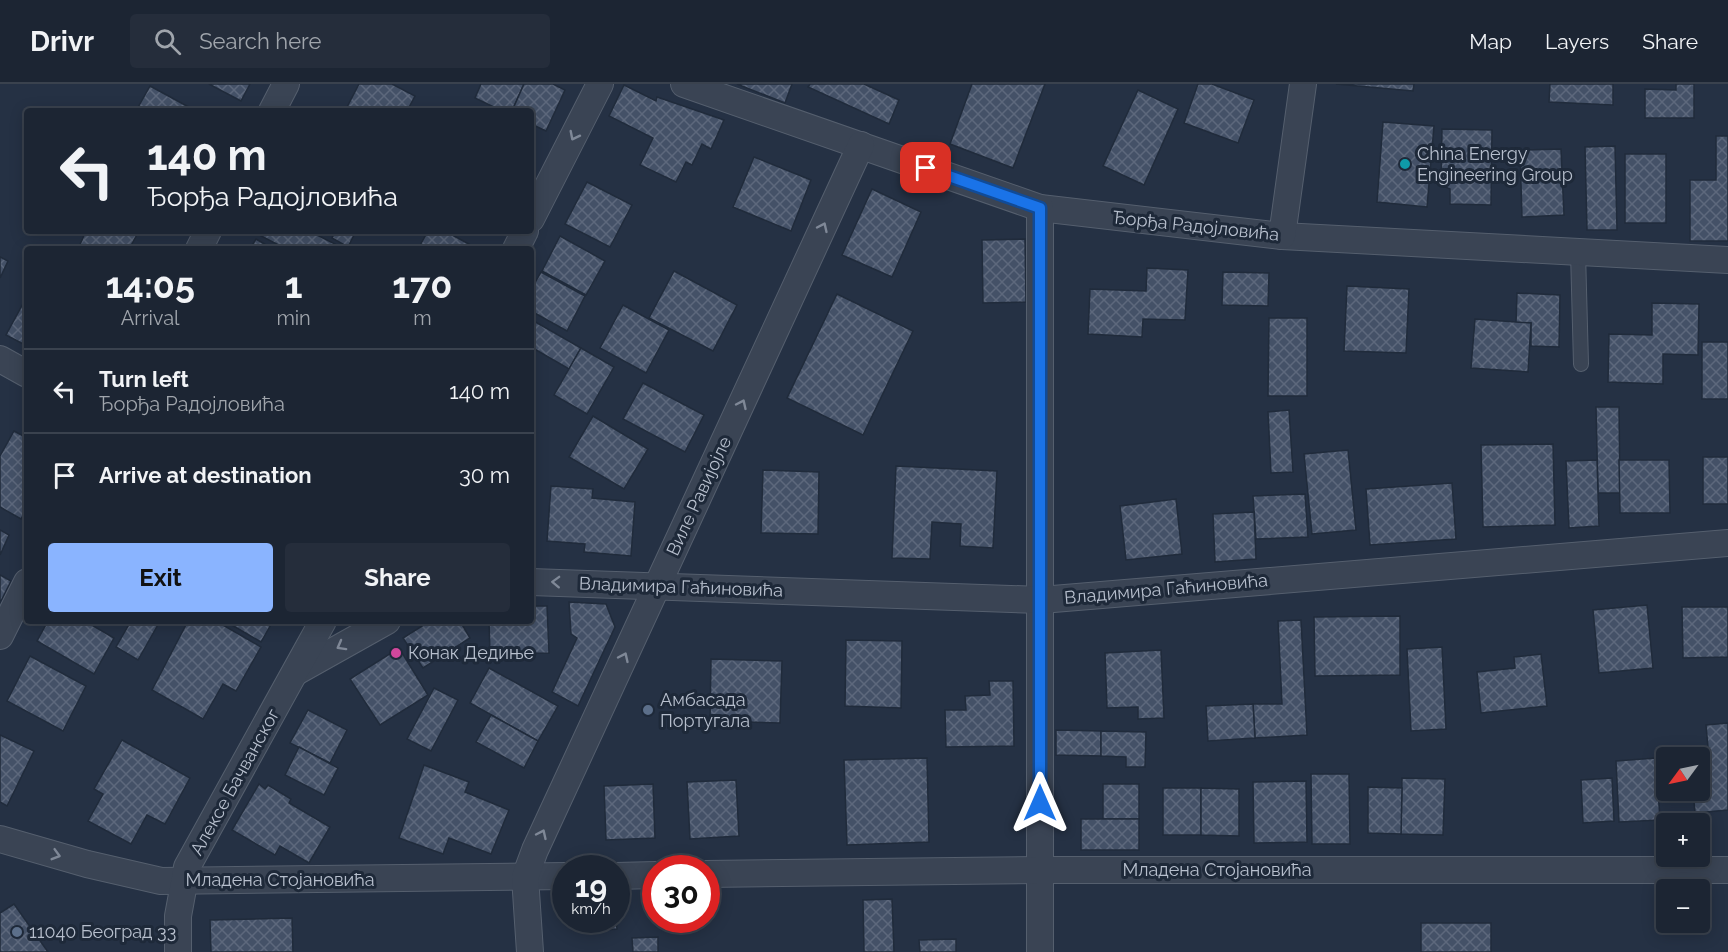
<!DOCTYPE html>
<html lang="en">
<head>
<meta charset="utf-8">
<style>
  :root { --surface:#1c2533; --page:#252d3b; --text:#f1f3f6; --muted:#a0a5ac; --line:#3a424e; --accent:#8ab4ff }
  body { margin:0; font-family:Raleway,sans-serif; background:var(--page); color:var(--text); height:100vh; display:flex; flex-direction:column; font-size:22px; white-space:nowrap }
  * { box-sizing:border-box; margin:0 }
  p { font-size:20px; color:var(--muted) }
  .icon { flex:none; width:33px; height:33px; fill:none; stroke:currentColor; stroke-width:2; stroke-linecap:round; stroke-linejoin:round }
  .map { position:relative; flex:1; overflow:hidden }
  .drawer { position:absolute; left:24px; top:162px; width:510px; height:378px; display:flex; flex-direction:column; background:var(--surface); border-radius:6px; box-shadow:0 3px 15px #0003,0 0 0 2px var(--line) }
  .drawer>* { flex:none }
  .guide { position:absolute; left:24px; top:24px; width:510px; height:126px; border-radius:6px; box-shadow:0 3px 15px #0003,0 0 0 2px var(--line); background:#1c2533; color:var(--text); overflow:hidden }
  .needle { width:39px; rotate:237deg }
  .fabs { position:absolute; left:1656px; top:663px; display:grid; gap:12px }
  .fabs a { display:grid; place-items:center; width:54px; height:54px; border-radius:6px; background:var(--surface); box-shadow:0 3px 15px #0003,0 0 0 2px var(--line); font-size:30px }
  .speed { position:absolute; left:552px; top:771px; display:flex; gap:12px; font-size:30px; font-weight:700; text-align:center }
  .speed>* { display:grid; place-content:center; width:78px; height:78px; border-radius:50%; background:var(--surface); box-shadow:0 3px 15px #0003,0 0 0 2px var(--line); line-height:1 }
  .speed small { font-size:15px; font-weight:400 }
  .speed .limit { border:9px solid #d22; background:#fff; color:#111 }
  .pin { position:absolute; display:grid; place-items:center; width:51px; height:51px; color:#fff; margin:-26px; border-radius:12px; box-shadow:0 3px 9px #0006 }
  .me { position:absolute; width:66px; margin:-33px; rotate:0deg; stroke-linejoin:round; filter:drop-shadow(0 0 4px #0008) }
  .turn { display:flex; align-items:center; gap:21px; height:126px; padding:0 24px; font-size:27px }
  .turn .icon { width:78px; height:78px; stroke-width:2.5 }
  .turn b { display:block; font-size:42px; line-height:51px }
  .eta { display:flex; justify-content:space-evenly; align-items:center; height:102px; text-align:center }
  .eta b { font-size:36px; font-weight:700; line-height:42px }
  .cta { display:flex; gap:12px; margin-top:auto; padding:12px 24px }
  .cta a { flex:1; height:69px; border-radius:6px; background:var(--accent); color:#111; font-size:24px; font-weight:700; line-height:69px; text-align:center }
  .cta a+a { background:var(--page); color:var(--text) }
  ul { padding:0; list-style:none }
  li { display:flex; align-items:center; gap:18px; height:84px; padding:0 24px; border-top:2px solid var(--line) }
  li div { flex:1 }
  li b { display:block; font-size:22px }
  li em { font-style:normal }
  header { display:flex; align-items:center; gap:36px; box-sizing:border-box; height:84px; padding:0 30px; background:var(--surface); border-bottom:2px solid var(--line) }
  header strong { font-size:28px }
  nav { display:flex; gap:33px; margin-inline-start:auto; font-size:21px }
  .search { width:420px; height:54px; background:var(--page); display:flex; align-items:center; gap:15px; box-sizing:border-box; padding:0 21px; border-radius:6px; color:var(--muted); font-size:22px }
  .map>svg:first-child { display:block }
  .building { fill:url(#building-cross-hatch); stroke:#202b3b; stroke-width:1.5 }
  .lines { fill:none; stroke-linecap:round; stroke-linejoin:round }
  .lane-casing { stroke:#555f6e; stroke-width:16 }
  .street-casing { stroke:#555f6e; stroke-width:28 }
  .lane { stroke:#3a4454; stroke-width:14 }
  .street { stroke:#3a4454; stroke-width:26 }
  .oneway { stroke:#7f8897 }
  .route-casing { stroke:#114b97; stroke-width:15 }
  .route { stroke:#1a73e8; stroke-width:10 }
  .culture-dot { fill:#0f9aa8; stroke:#1e2939; stroke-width:2 }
  .hotel-dot { fill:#d1479c; stroke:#1e2939; stroke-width:2 }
  .service-dot { fill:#5c6f8a; stroke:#1e2939; stroke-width:2 }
  .labels { text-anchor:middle; stroke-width:6; stroke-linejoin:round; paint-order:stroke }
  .poi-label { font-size:18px; fill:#b7bfcd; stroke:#1e2939; text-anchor:start }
  .street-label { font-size:18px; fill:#b7bfcd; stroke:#1e2939 }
</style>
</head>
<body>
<header>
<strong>Drivr</strong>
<div class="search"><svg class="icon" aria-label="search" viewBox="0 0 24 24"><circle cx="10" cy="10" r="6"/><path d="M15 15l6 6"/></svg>Search here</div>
<nav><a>Map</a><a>Layers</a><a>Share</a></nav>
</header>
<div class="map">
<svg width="1728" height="868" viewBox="0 0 1728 868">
  <defs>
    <pattern id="building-cross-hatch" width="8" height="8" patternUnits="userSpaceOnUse" patternTransform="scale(1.5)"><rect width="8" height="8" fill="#445167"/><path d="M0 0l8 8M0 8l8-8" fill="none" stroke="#5d687c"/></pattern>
  </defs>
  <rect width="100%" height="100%" fill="#253144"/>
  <g class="building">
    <polygon points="209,0 250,0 241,17"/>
    <polygon points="359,0 392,0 415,12 407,27 345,27"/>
    <polygon points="481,0 524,0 512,27 502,27 475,14"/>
    <polygon points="524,0 553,0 565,6 546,47 531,40 531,27 512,27"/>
    <polygon points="737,0 792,0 785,19"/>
    <polygon points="810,0 864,0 899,16 889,40 808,3"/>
    <polygon points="972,0 1045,0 1013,84 950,60"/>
    <polygon points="1198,0 1212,0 1254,16 1238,59 1184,39"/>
    <polygon points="1336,0 1414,0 1413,7"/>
    <polygon points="1550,0 1613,0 1613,21 1549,18"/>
    <polygon points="1676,0 1694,0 1694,34 1645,34 1645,5 1676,6"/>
    <polygon points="624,1 656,17 657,13 724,36 711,65 702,60 692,81 686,78 676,98 640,81 653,54 609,32"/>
    <polygon points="150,2 196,27 136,27"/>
    <polygon points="1138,6 1178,25 1144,101 1103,82"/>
    <polygon points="1383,38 1434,42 1427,123 1377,118"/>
    <polygon points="1442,45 1492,46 1491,121 1450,120 1450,105 1441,101"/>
    <polygon points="1716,52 1728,52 1728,157 1690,157 1690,96 1716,96"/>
    <polygon points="1615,62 1617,146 1587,146 1585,63"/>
    <polygon points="1561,65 1564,131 1522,133 1520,66"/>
    <rect x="1625" y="70" width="41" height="69"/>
    <polygon points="754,73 811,96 791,147 733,123"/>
    <polygon points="587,98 632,121 610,163 565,140"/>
    <polygon points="872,105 921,128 892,193 842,171"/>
    <polygon points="86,147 139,147 129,165 78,165"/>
    <polygon points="252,147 309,147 335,160 332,165 286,165"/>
    <polygon points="336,147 356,147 348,163 332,154"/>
    <polygon points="428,147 445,147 478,165 418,165"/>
    <polygon points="560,152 605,177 586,211 542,187"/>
    <polygon points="256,155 273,165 250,165"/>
    <polygon points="1025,155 1026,218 983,219 982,156"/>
    <polygon points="0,173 8,177 0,194"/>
    <polygon points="1147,184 1188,186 1185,236 1143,235 1142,253 1088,250 1090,205 1146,207"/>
    <polygon points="674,187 737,221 713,267 649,234"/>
    <polygon points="541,188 585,212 567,247 531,227 531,206"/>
    <polygon points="1223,188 1269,189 1268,222 1222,221"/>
    <polygon points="1347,202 1409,205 1406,269 1344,267"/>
    <polygon points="1517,209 1560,211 1559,263 1531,262 1531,239 1516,239"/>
    <polygon points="837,210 913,247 863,351 787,314"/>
    <polygon points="25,216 27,217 27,262 6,251"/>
    <polygon points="1652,219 1699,220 1698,271 1663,270 1663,300 1608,298 1609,250 1652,251"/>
    <polygon points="623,221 669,246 646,289 600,264"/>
    <polygon points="1269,234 1307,234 1307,312 1268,312"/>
    <polygon points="1475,235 1531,239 1528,288 1471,284"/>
    <polygon points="532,236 581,264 569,285 531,263"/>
    <rect x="1702" y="258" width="26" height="57"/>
    <polygon points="581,264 614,283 587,330 554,311"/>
    <polygon points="643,299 704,331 685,368 623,335"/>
    <polygon points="1596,323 1619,323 1620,409 1598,409"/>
    <polygon points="1289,326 1293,388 1271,389 1268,328"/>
    <polygon points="593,332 648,365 624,405 569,373"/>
    <polygon points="14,347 27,354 27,425 21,435 0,423 0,372"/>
    <polygon points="1553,360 1555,441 1483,443 1481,361"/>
    <polygon points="1348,366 1356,446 1312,450 1304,370"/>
    <rect x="1703" y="373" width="25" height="47"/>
    <polygon points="1597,376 1599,442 1569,444 1566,377"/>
    <polygon points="1619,376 1669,376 1670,429 1620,429"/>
    <polygon points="896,382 997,387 993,464 960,462 961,440 932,438 930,475 892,474"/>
    <polygon points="763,386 819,388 818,450 761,449"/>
    <polygon points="1452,399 1456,455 1370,461 1366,405"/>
    <polygon points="551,402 593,405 592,414 635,418 631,472 584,468 585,460 547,457"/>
    <polygon points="1305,410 1308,453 1256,455 1253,412"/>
    <polygon points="1176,415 1182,470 1126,476 1120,422"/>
    <polygon points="1254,428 1256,475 1215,478 1213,430"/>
    <polygon points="0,446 9,451 0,471"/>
    <polygon points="0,491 11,497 0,519"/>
    <polygon points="569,518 606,520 615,543 578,622 552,608 577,554 571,550"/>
    <polygon points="1647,521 1653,584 1599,589 1593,526"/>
    <polygon points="531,522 547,522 549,569 490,570 489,537 531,537"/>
    <polygon points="1682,523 1728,523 1728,573 1683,574"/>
    <polygon points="1400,532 1400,591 1315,592 1314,533"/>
    <polygon points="1301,536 1307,651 1255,654 1253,620 1282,620 1278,537"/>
    <polygon points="48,537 85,537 114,554 94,590 37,557"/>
    <polygon points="131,537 160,537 138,576 116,563"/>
    <polygon points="188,537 216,537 261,563 236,607 223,600 203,635 152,606"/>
    <polygon points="225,537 273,537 261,558"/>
    <polygon points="430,537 460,537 470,554 423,584 403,554"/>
    <polygon points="846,556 902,557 901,624 845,622"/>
    <polygon points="1442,563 1446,645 1411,647 1407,565"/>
    <polygon points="399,564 428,611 380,641 350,595"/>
    <polygon points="1161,566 1164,634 1138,635 1138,623 1107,624 1105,569"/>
    <polygon points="1541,570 1547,622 1481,629 1477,588 1515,584 1514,573"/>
    <polygon points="30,572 86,602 63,647 7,617"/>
    <polygon points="711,575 782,577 780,639 710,637"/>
    <polygon points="489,584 558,622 538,657 470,619"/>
    <polygon points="989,597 1013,597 1014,662 946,663 945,626 966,626 965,612 990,611"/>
    <polygon points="434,604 458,616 431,667 407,655"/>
    <polygon points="1253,620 1255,654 1208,657 1206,622"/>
    <polygon points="308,626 347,646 330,679 290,659"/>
    <polygon points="491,631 538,657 524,684 476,658"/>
    <polygon points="1728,639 1728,726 1695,729 1693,706 1700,706 1700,687 1710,686 1706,641"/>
    <polygon points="1056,646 1101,647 1101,672 1056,671"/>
    <polygon points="1101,647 1146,648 1145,683 1126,683 1126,673 1101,672"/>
    <polygon points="0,651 34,667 7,722 0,718"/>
    <polygon points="122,656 190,694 165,740 147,731 131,760 88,737 103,710 94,705"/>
    <polygon points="299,663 338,684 324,711 285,691"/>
    <polygon points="927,674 929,758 847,761 844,676"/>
    <polygon points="1656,674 1660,736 1619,738 1616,677"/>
    <polygon points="424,681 469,698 465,708 509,726 491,770 449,754 443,770 399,754"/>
    <polygon points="1311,690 1349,690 1350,760 1312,760"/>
    <polygon points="1402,694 1445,695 1443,751 1401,750"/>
    <polygon points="1612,694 1614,737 1583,739 1581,696"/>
    <polygon points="736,696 739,752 690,755 687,698"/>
    <polygon points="1306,697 1307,758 1254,759 1253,698"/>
    <polygon points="259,700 265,705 268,701 291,715 289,719 330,743 309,779 280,762 275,771 232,746"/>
    <polygon points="653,700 655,754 606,756 604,702"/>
    <rect x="1103" y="700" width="36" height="35"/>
    <polygon points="1368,703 1402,704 1401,750 1368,749"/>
    <rect x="1163" y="704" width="38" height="47"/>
    <polygon points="1201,704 1239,705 1239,752 1201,751"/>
    <rect x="1081" y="735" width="58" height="31"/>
    <polygon points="892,815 894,868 864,868 863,816"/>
    <polygon points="14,820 48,868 0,868 0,829"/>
    <polygon points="292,834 293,868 211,868 210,836"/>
    <polygon points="616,835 617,845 592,847 591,836"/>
    <rect x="1421" y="839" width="70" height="29"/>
    <polygon points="658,853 658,868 633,868 632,854"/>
    <polygon points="956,855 956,868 920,868 919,856"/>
  </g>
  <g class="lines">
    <defs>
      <polyline id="lane" points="1578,168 1581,280"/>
      <g id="street">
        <polyline points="684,0 1040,124 1282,152 1728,176"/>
        <polyline points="272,27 286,0"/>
        <polyline points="1040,124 1040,868"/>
        <polyline points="531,135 600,0"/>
        <polyline points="1282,152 1303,0"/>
        <polyline points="199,165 208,147"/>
        <polyline points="516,165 525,147"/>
        <polyline points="0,275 27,290"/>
        <polyline points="531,498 1041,516 1728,459"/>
        <polyline points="0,552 27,498"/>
        <polyline points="296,588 387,537"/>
        <polyline points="0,755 87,780 161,797 566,792"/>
        <polyline points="706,790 1039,786 1728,786"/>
        <polyline points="616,792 656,791"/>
        <polyline points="178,868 178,832 187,783 323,537"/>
        <polyline points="530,868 525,793 535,766 861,61"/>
      </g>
    </defs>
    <use href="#lane" class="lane-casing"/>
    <use href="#street" class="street-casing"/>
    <use href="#lane" class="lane"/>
    <use href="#street" class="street"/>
  </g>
  <defs><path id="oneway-chevron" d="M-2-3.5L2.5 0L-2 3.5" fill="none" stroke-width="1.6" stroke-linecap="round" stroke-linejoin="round" transform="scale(1.5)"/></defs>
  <g class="oneway">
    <use href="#oneway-chevron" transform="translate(574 52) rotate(117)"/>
    <use href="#oneway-chevron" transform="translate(823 143) rotate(-65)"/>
    <use href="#oneway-chevron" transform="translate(742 320) rotate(-65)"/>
    <use href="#oneway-chevron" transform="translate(556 498) rotate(-178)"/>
    <use href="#oneway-chevron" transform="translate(341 562) rotate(151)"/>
    <use href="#oneway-chevron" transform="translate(624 573) rotate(-65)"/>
    <use href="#oneway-chevron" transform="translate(542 750) rotate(-65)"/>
    <use href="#oneway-chevron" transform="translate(56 771) rotate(16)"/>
  </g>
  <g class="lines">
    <defs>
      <polyline id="route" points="926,84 1040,124 1040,719"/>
    </defs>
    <use href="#route" class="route-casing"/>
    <use href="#route" class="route"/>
  </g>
  <circle class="culture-dot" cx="1405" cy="80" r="6"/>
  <circle class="hotel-dot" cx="396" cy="569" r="6"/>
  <g class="service-dot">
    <circle cx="648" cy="626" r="6"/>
    <circle cx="17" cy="848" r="6"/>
  </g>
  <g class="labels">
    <g class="poi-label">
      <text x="1417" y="76">China Energy<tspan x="1417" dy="21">Engineering Group</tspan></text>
      <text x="408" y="575">Конак Дедиње</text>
      <text x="660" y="622">Амбасада<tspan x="660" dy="21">Португала</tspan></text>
      <text x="29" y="854">11040 Београд 33</text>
    </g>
    <g class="street-label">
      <text transform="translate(1196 142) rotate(6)" y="6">Ђорђа Радојловића</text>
      <text transform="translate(699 412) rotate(-65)" y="6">Виле Равијојле</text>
      <text transform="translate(681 503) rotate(2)" y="6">Владимира Гаћиновића</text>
      <text transform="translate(1166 505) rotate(-5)" y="6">Владимира Гаћиновића</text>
      <text transform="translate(235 698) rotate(-61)" y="6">Алексе Бачванског</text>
      <text x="1217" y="792">Младена Стојановића</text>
      <text x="280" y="802">Младена Стојановића</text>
    </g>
  </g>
</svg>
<div class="fabs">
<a><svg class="needle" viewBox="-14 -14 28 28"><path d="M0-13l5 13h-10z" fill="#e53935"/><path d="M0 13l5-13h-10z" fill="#a0a5ac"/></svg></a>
<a>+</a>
<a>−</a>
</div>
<div class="speed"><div>19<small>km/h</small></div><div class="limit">30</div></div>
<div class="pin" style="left:926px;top:84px;background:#d93025"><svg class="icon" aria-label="arrive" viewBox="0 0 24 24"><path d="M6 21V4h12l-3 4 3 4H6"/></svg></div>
<svg class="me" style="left:1040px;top:719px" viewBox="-20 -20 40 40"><path d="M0-17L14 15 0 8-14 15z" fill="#1a73e8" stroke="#fff" stroke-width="4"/></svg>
<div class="guide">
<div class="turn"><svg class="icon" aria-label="left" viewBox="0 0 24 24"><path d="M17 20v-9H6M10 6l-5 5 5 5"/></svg><div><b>140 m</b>Ђорђа Радојловића</div></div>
</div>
<section class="drawer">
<div class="eta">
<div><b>14:05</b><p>Arrival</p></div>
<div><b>1</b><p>min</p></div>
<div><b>170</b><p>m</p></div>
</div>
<ul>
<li><svg class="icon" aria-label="left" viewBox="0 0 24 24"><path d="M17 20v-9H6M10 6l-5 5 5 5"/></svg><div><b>Turn left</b><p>Ђорђа Радојловића</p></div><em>140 m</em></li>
<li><svg class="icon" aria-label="arrive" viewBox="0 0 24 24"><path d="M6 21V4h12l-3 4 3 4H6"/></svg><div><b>Arrive at destination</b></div><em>30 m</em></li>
</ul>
<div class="cta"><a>Exit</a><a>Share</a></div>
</section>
</div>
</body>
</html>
